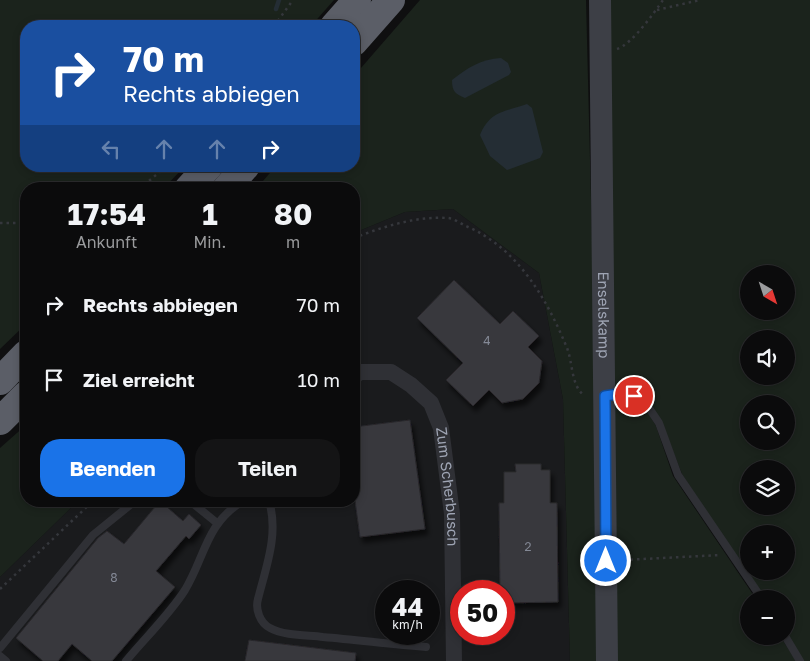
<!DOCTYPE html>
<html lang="de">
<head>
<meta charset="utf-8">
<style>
  :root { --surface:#0b0b0c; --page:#141415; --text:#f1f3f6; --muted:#9a9b9d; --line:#2b2b2d; --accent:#1a73e8 }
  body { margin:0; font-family:"Golos Text",sans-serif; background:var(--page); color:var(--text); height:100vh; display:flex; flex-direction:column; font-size:19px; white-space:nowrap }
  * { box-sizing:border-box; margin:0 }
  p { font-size:16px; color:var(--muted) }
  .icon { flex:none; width:28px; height:28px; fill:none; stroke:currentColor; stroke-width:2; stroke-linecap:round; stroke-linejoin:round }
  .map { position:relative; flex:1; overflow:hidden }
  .sheet { position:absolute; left:20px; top:182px; width:340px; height:325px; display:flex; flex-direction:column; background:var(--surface); border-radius:20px; box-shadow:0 2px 8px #0003,0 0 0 1px var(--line) }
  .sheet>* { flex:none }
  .guide { position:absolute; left:20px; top:20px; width:340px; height:152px; border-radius:20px; box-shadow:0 2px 8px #0003,0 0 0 1px var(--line); background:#1a4fa0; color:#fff; overflow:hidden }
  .needle { width:32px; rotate:141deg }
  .tools { position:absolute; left:740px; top:265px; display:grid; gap:10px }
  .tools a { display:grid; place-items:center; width:55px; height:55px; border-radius:50%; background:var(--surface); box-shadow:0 2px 8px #0003,0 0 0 1px var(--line); font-size:25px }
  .speed { position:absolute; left:375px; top:580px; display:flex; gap:10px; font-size:25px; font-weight:700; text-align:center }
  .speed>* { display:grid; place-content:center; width:65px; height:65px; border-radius:50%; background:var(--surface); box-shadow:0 2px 8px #0003,0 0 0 1px var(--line); line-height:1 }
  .speed small { font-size:12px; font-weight:400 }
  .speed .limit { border:8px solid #d22; background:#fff; color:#111 }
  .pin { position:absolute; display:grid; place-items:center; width:42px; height:42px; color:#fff; margin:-21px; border:2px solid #fff; border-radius:50%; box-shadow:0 1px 5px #0007 }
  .me { position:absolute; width:55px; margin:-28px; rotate:0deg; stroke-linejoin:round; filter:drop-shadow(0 0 4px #0008) }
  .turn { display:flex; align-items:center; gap:18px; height:105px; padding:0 20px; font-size:22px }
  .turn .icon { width:65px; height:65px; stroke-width:2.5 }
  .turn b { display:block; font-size:35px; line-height:42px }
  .lanes { display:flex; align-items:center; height:48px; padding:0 20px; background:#0003; justify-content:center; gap:25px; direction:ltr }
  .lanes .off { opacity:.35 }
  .eta { display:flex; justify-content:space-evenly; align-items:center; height:85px; text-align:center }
  .eta b { font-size:30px; font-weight:700; line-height:35px }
  .button { display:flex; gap:10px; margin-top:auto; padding:10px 20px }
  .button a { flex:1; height:58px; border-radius:20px; background:var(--accent); color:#fff; font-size:20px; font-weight:700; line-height:58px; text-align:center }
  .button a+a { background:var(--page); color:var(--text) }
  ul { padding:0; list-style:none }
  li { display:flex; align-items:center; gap:15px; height:75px; padding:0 20px }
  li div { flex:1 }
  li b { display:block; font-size:19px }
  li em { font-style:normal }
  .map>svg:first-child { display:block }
  .built { fill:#1a1b1d; fill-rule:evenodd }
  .green { fill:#1b231c; fill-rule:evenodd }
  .water { fill:#242d34 }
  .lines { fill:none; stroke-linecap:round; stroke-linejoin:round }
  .stream { stroke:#242d34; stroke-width:4.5 }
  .building { fill:#38383d; stroke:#29282c; filter:url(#shadow) }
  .path { stroke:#35373c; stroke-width:2.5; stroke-dasharray:2.5 4; stroke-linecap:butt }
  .lane { stroke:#2f3035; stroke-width:8 }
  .street { stroke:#2f3035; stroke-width:16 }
  .secondary { stroke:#3d3f46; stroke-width:22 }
  .highway { stroke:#5b5e67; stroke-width:28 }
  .route-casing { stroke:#114b97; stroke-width:12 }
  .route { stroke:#1a73e8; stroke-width:9 }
  .labels { text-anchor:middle; stroke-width:4; stroke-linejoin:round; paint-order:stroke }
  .number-label { font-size:12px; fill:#848996 }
  .street-label { font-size:15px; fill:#9ea4b3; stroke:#0a0a0b }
</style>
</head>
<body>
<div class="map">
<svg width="810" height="661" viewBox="0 0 810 661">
  <defs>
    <filter id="shadow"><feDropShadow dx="3" dy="5.5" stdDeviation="2.5" flood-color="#0009"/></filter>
  </defs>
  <rect width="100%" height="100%" fill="#0f0f10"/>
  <path class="built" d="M453,209l86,64 24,126 7,262h-570v-84l78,-76h276v-268l51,-21zM386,591h43v43h-43zM461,591h43v43h-43z"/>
  <g class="green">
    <polygon points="0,0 334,0 311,26 26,26 26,166 185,166 163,189 26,189 26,324 0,349"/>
    <polygon points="420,0 586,0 596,400 597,661 570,661 563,399 539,273 453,209 405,212 354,233 354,189 256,189 276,166 354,166 354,76"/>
    <path d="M604,0h206v661h-6l-18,-28v-34h-22l-82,-125 -20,-51 -15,-27 -21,-7 -15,1zM749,274h37v37h-37zM749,339h37v37h-37zM749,404h37v37h-37zM749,469h37v37h-37zM749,534h37v37h-37z"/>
    <polygon points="626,397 642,403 656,426 673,476 756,599 749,599 749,636 780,636 796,661 615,661 613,398"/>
    <polygon points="26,425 26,501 78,501 0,577 0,448"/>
  </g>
  <g class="water">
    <path d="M501,58l7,5 3,9 -2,3 -44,23c-10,-4 -13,-7 -13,-18 15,-12 29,-21 49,-22z"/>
    <path d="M527,104l5,4 11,44 -3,6 -33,12 -17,-14 -10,-21c10,-24 24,-23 47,-31z"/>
  </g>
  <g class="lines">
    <polyline class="stream" points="276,9 279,0"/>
  </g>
  <g class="building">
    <polygon points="454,280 500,324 513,311 539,336 528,347 542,361 539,383 523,399 502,403 489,390 473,406 446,380 463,363 417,318"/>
    <polygon points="410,420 425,529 360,537 354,493 354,427"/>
    <polygon points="515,464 541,464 541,470 550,470 550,503 557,503 558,602 504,603 504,591 500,591 499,503 504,503 504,472 516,472"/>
    <polygon points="160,501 183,521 189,514 201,525 189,539 186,536 156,571 175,587 112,661 92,661 72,644 58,661 43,661 16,638 98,538 107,531 124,544"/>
    <polygon points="249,640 356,653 355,661 245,661"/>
  </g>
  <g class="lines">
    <g class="path">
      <polyline points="657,10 700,0"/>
      <polyline points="274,26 293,0"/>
      <path d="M617,49c15,-5 37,-36 46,-49"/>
      <polyline points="139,189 167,166"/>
      <polyline points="0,223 26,223"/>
      <path d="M354,238c28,-11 62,-22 93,-20 7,0 14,6 21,9 50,22 79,72 99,121 6,15 4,39 18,48"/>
      <polyline points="624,560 721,555"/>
      <polyline points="0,589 93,501"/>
    </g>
    <g class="lane">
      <polyline points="607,396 624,393 643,399 659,423 678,475 762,599"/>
      <polyline points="190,501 217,523"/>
      <path d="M269,501c10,33 -3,66 -11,98 -3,10 2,24 12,29 15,8 36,7 53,9 34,3 68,7 103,10"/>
      <polyline points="785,636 800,661"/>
      <polyline points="0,648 93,535 135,501"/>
      <polyline points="0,656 6,661"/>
      <path d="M126,661c19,-23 43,-46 59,-71 20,-33 21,-67 58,-89"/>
    </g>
    <path class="street" id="s1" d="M354,376l6,-4h31l20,13 20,18 10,25 11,86 2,147"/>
    <path class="secondary" id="s2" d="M600,0l7,661"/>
    <g class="highway">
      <polyline points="334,26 357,0"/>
      <polyline points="354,42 391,0"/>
      <polyline points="188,189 209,166"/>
      <polyline points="226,189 246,166"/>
      <polyline points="0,381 26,354"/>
      <polyline points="0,421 26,395"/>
    </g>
  </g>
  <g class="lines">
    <defs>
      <polyline id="route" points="606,561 605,396 624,393 634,396"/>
    </defs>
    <use href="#route" class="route-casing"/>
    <use href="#route" class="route"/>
  </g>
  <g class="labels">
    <g class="number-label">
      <text x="487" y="345">4</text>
      <text x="528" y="551">2</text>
      <text x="114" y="582">8</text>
    </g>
    <g class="street-label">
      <text dy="5" stroke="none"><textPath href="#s2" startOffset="315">Enselskamp</textPath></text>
      <text dy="5" stroke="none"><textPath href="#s1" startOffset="175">Zum Scherbusch</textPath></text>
    </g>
  </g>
</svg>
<div class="tools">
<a><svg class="needle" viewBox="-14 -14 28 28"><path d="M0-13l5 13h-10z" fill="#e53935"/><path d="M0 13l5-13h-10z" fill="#9a9b9d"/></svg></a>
<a><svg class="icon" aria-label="sound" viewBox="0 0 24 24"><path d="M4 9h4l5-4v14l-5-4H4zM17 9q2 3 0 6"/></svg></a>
<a><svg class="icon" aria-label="search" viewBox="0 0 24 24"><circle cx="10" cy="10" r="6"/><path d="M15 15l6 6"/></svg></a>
<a><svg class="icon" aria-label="layers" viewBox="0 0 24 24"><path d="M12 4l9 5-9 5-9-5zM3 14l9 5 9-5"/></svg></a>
<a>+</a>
<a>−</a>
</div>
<div class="speed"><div>44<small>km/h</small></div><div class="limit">50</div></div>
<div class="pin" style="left:634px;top:396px;background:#d93025"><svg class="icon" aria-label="arrive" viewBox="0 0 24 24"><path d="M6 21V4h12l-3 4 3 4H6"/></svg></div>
<svg class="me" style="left:606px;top:561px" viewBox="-20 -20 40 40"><circle r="17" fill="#1a73e8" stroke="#fff" stroke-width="3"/><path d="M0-11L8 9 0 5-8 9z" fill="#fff"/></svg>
<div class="guide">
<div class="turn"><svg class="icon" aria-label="right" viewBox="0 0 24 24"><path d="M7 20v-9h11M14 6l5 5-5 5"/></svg><div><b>70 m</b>Rechts abbiegen</div></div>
<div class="lanes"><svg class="icon off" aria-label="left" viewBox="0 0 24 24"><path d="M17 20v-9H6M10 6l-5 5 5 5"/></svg><svg class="icon off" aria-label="ahead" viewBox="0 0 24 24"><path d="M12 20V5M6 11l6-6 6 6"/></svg><svg class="icon off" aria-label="ahead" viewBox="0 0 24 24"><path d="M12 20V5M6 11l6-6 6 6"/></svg><svg class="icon" aria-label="right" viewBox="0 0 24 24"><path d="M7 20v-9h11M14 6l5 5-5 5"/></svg></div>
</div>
<section class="sheet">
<div class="eta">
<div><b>17:54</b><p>Ankunft</p></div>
<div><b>1</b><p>Min.</p></div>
<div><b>80</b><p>m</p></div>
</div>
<ul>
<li><svg class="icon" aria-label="right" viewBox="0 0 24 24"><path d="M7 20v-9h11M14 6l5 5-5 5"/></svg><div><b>Rechts abbiegen</b></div><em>70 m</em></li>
<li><svg class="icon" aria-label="arrive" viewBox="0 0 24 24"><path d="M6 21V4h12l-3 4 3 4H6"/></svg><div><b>Ziel erreicht</b></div><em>10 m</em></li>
</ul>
<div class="button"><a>Beenden</a><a>Teilen</a></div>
</section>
</div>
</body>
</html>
